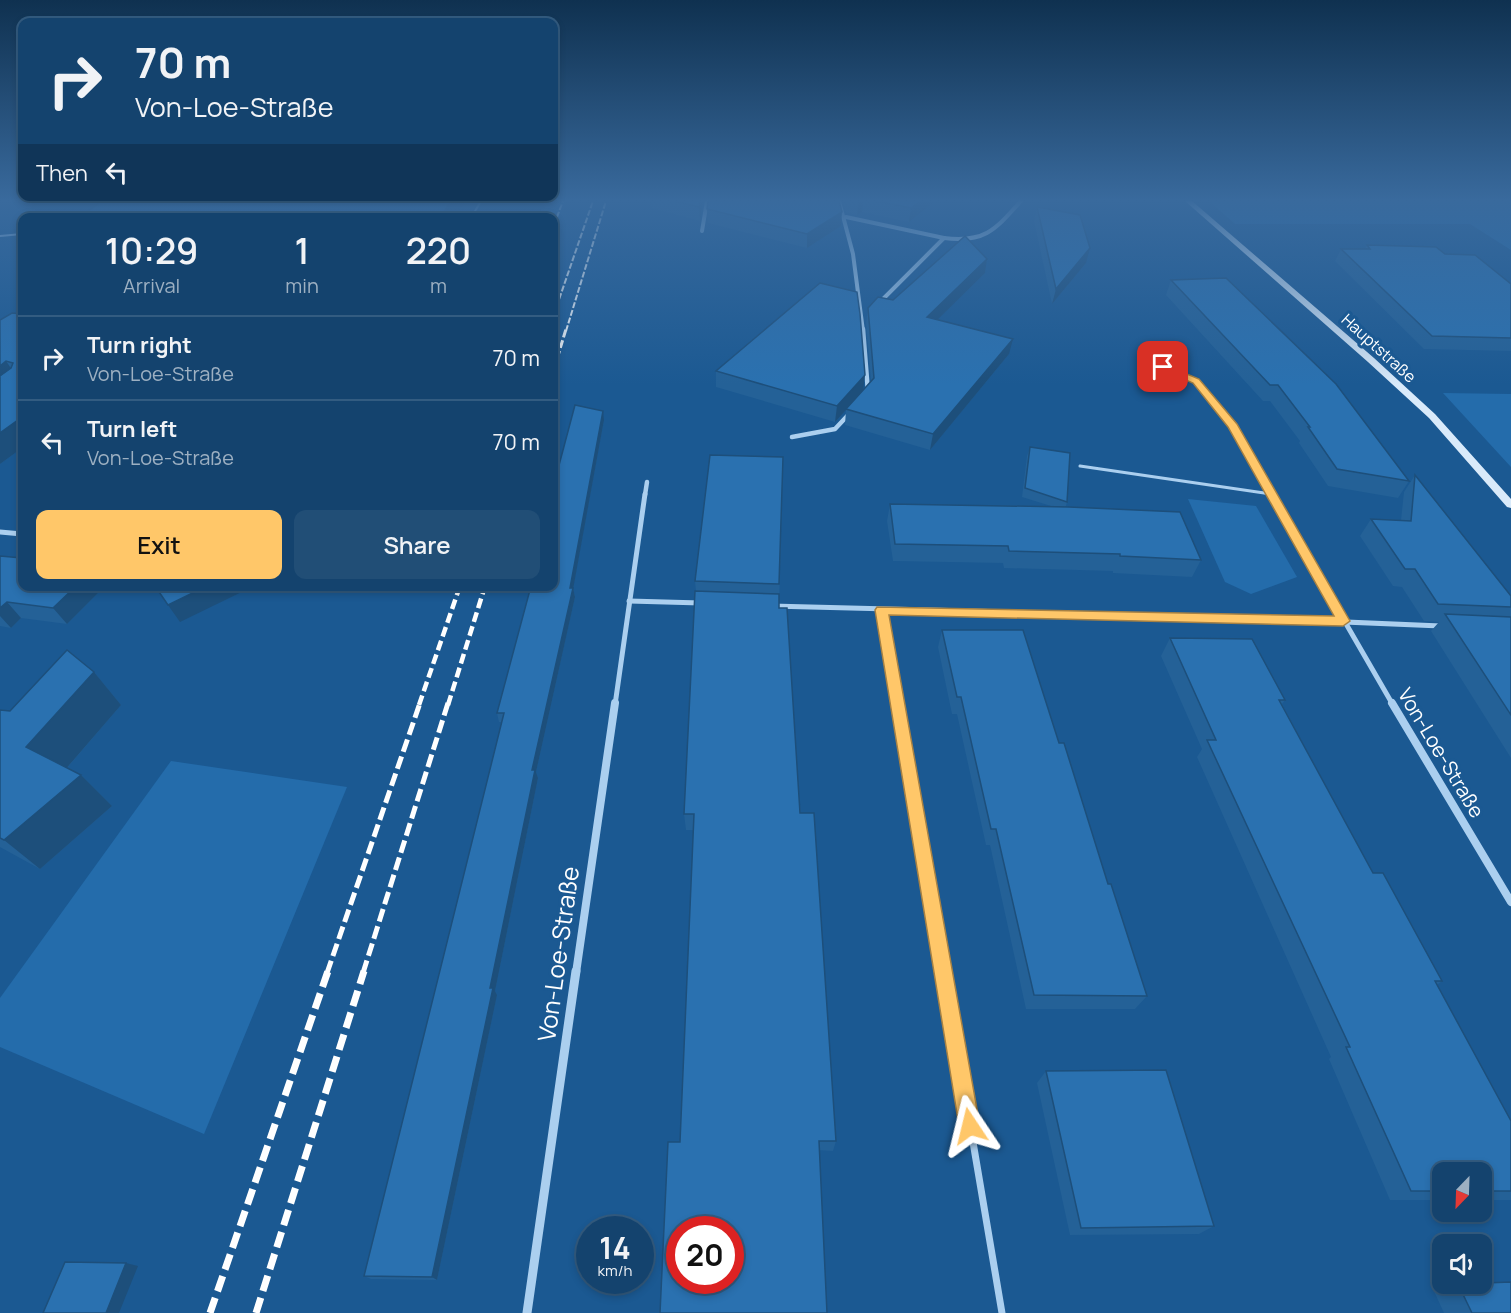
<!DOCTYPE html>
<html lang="en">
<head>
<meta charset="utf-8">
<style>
  :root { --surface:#14436e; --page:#214e76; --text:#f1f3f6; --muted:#9db0c2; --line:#335c81; --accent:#ffc769 }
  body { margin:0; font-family:Manrope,sans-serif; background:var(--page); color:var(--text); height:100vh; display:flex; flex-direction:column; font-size:22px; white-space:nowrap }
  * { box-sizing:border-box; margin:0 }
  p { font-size:20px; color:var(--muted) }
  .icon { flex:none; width:33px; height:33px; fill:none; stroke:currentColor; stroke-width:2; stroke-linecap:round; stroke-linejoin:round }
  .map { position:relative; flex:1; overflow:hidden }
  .side { position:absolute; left:18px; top:213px; width:540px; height:378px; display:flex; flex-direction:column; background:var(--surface); border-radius:12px; box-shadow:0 3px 9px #0003,0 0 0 2px var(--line) }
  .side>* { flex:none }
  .banner { position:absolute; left:18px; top:18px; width:540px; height:183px; border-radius:12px; box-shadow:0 3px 9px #0003,0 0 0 2px var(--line); background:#14436e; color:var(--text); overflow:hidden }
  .needle { width:39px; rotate:203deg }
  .buttons { position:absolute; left:1432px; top:1162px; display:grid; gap:12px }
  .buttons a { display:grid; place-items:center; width:60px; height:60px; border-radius:12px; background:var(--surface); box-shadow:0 3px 9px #0003,0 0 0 2px var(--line); font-size:30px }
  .speed { position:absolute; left:576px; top:1216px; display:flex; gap:12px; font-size:30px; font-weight:700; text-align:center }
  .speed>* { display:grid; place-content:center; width:78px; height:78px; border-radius:50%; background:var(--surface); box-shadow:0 3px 9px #0003,0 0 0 2px var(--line); line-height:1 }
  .speed small { font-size:15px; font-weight:400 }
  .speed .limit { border:9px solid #d22; background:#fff; color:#111 }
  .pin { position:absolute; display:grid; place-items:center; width:51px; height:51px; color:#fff; margin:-26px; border-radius:12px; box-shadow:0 3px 9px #0006 }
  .me { position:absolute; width:66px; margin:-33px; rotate:350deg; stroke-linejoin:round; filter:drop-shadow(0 0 4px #0008) }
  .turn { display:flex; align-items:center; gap:21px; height:126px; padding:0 18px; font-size:27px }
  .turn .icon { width:78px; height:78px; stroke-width:2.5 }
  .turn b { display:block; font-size:42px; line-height:51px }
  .then { display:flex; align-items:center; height:57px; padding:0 18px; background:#0003; gap:12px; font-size:22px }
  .eta { display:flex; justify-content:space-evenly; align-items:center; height:102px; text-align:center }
  .eta b { font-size:36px; font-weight:600; line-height:42px }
  .cta { display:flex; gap:12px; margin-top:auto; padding:12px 18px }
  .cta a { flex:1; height:69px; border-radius:12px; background:var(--accent); color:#111; font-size:24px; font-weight:600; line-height:69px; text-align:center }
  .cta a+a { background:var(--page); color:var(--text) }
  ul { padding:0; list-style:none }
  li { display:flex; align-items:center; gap:18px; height:84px; padding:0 18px; border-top:2px solid var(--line) }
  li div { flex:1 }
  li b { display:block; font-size:22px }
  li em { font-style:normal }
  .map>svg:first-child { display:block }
  .green { fill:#246cab }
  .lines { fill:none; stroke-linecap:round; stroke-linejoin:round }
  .lane-far4 { stroke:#abcfef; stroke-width:2 }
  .lane-far3 { stroke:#abcfef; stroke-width:3 }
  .lane-far2 { stroke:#abcfef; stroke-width:4.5 }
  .lane-far1 { stroke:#abcfef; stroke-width:5 }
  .lane { stroke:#abcfef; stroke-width:7 }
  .street-far4 { stroke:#abcfef; stroke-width:4 }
  .street-far3 { stroke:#abcfef; stroke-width:4.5 }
  .street-far2 { stroke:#abcfef; stroke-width:5 }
  .street-far1 { stroke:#abcfef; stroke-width:8 }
  .street { stroke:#abcfef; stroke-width:9 }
  .secondary { fill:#d9eafa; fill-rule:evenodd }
  .rail-far4 { stroke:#fff; stroke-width:2; stroke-dasharray:6 2; stroke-linecap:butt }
  .rail-far3 { stroke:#fff; stroke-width:3; stroke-dasharray:8 3; stroke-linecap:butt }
  .rail-far2 { stroke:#fff; stroke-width:4.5; stroke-dasharray:10 4.5; stroke-linecap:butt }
  .rail-far1 { stroke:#fff; stroke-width:5; stroke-dasharray:13 5; stroke-linecap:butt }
  .rail { stroke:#fff; stroke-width:7; stroke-dasharray:16 7; stroke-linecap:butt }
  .wall { fill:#246197 }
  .shaded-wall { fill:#1d4f7b }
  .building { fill:#2a71b0; stroke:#1d4f7b; stroke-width:1.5; fill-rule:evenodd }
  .route { fill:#ffc769; stroke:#a68144; stroke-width:1.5 }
  .labels { text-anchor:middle; stroke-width:6; stroke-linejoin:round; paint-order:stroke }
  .far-street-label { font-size:16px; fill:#fff; stroke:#1b5992 }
  .street-label { font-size:20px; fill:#fff; stroke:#1b5992 }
  .near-street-label { font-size:24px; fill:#fff; stroke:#1b5992 }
</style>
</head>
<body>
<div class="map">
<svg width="1511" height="1313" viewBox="0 0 1511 1313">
  <rect width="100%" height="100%" fill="#1b5992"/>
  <g class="green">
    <polygon points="1209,201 1511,201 1511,250 1470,224 1235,224"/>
    <polygon points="1443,393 1511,394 1511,467"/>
    <polygon points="1188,499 1256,506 1297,577 1251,594 1225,582"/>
    <polygon points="171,761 347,787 204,1134 0,1047 0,998"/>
  </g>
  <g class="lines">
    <g class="lane-far4">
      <polyline points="471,218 481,201"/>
      <polyline points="0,236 22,234"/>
    </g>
    <polyline class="lane-far3" points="1080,466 1271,494"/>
    <polyline class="lane-far2" points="882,610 898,705"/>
    <polyline class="lane-far1" points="898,703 944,973"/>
    <polyline class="lane" points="944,971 1002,1313"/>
    <g class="street-far4">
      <polyline points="839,201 853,254 863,331"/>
      <polyline points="846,217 944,238 878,304"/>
      <polyline points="702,231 707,201"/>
      <path d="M944,238c41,5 51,-8 77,-37"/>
    </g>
    <g class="street-far3">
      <polyline points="863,329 868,392"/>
      <polyline points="1146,360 1196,381 1233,426 1272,495"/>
      <polyline points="792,437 835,429 850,413"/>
      <polyline points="645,495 647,482"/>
    </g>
    <g class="street-far2">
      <polyline points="1271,494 1393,705"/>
      <polyline points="0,532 22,534"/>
      <polyline points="629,601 701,603"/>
      <polyline points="771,606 1249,618 1441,626"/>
      <polyline points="615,705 645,494"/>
    </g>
    <g class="street-far1">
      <polyline points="1392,703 1511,902"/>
      <polyline points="576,973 615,703"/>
    </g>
    <polyline class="street" points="527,1313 576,971"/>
    <polygon class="secondary" points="1185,201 1192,201 1374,358 1435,414 1511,499 1511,508 1507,507 1429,418 1368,362"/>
    <g class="rail-far4">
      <polyline points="554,225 563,201"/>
      <polyline points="554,314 593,201"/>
      <polyline points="566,331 606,201"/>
    </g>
    <polyline class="rail-far3" points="554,369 566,329"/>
    <g class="rail-far2">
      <polyline points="419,705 460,586"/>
      <polyline points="448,705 485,586"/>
    </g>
    <g class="rail-far1">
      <polyline points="327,973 420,703"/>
      <polyline points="363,973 448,703"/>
    </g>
    <g class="rail">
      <polyline points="210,1313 328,971"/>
      <polyline points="256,1313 364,971"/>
    </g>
  </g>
  <g class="wall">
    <polygon points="651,201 703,201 700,221 652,208"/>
    <polygon points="843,201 935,201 909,222 862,212 857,215 846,213"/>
    <polygon points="1037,207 1086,263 1052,304 1034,221"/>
    <polygon points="707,209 841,226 807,248 708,223"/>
    <polygon points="456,216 541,218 81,218 80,217"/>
    <polygon points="1367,245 1445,254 1511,284 1511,351 1424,349 1335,261 1341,249 1365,249"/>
    <polygon points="987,259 985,273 938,319 1009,354 930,450 845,425 846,410 835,422 716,387 716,371 864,390 871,381 866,323 868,308 893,300"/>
    <polygon points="1171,280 1409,481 1398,498 1328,486 1299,443 1300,441 1270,401 1263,401 1166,295"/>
    <polygon points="22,314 22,448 0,464 0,320"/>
    <polygon points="604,420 573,588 575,597 536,772 538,778 495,991 497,995 437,1280 371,1279 364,1276 502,722 499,722 497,713"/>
    <polygon points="1030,447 1067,502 1066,506 1201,560 1192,577 1113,573 1113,571 1004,568 1003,563 893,561 887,521 890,504 1051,506 1022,497 1027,456"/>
    <polygon points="783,457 779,608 836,1141 833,1151 680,1142 693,830 686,830 684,814 696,591 695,581"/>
    <polygon points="1415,475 1511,596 1511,758 1431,631 1439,622 1424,621 1402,587 1393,586 1360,536 1371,519 1401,520 1404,492"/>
    <polygon points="0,556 22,586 105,586 67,624 21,618 11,628 0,626"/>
    <polygon points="942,630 1059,743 1147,996 1135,1009 1026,1009 990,845 986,845 957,714 952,714 938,647"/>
    <polygon points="1170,638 1285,700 1282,704 1373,873 1442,981 1437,985 1511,1121 1511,1200 1482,1200 1482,1173 1443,1173 1443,1200 1390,1200 1329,1059 1331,1057 1197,757 1202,749 1161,656"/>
    <polygon points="94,672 121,705 67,768 81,775 112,806 40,869 0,847 0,710 10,711"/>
    <polygon points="1046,1071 1214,1226 1199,1234 1070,1235 1037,1083"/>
    <polygon points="1454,1284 1482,1284 1511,1313 1444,1313 1433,1289"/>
  </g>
  <g class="shaded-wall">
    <polygon points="451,201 465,201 455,218 441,216"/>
    <polygon points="700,201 703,201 700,221 699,207"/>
    <polygon points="860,201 863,201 862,212 857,215 858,202"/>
    <polygon points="920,201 935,201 909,222 911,208"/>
    <polygon points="842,212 841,226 807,248 807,234"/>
    <polygon points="1090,248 1086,263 1052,304 1056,289"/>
    <polygon points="987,259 985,273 925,332 927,317"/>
    <polygon points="1013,339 1009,354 930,450 933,434"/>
    <polygon points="6,361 19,380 0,395 0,366"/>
    <polygon points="865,375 863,391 846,409 846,410 835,422 837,406"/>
    <polygon points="603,411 604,420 572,595 573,588 575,597 536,772 538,778 495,991 497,995 437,1280 432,1277 532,770 570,588"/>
    <polygon points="22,417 22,448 0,464 0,433"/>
    <polygon points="76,586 105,586 67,624 53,608"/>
    <polygon points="207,586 254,586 180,622 168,605"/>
    <polygon points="7,602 21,618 11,628 0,616 0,608"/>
    <polygon points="94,672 121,705 58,778 26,747"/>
    <polygon points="81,775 112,806 40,869 4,840"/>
    <polygon points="126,1263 138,1266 119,1313 106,1313"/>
  </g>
  <g class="building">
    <polygon points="102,201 451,201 441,216 541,216 540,218 80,217"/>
    <polygon points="675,201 700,201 699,207"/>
    <polygon points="708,201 839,201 842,212 807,234 707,209"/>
    <polygon points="876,201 920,201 911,208"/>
    <polygon points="1037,207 1080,215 1090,248 1056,289"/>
    <polygon points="965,236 987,259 927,317 1013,339 933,434 846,409 874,378 868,308 878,297 893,300"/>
    <polygon points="1367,245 1436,247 1445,254 1475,255 1511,284 1511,338 1432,336 1341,249 1370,249"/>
    <polygon points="1226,278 1336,384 1409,481 1337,469 1308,427 1310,427 1278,385 1270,385 1171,280"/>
    <polygon points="820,283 857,292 860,314 865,375 837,406 716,371"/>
    <polygon points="12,313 22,314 22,417 0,433 0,376 11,368 13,363 6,361 0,366 0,320"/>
    <polygon points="575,405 603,411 570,588 573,588 532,770 535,770 490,988 493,988 432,1277 364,1276 504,713 497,713 531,586 554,586 554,484"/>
    <polygon points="1030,447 1070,453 1067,502 1025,488"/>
    <polygon points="710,455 783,457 779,584 695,581"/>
    <polygon points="1415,475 1511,596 1511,607 1438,604 1415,569 1405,569 1371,519 1411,521"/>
    <polygon points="890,504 1069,507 1180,512 1201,560 1120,556 1120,554 1009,551 1008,546 895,544"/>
    <polygon points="0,556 22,558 22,586 76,586 53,608 7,602 0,608"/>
    <polygon points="155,586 207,586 168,605"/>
    <path d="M695,591l84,3v14h8l13,205h14l22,328h-17l8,172h-167l8,-171h12l14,-328h-10zM680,1230h50v51h-50z"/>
    <polygon points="1445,614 1511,617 1511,715"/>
    <polygon points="942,630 1023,630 1059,743 1064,743 1108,884 1111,884 1147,996 1034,995 996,829 991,829 961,697 957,697"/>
    <polygon points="1170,638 1252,639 1285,700 1279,700 1373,873 1383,873 1442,981 1435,981 1511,1121 1511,1191 1482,1191 1482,1173 1443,1173 1443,1191 1411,1191 1346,1047 1350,1047 1207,740 1216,740"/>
    <polygon points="67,650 94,672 26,747 81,775 4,840 0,838 0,710 10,711"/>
    <polygon points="1166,1070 1214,1226 1081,1228 1046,1071"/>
    <polygon points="65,1262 126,1263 106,1313 43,1313"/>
    <polygon points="1511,1282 1511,1313 1472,1313 1458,1284"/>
  </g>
  <linearGradient id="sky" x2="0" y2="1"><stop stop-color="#0f3150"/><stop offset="0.52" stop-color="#396a9d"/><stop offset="1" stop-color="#396a9d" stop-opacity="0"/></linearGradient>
  <rect width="1511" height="385" fill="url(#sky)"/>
  <polygon class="route" points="1163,364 1199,379 1237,424 1350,621 1343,626 889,615 980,1126 977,1133 970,1136 962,1133 959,1126 875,610 877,607 1334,616 1228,427 1193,383 1160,369 1160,365"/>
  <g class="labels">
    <g class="far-street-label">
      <text transform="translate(1379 348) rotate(42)" y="6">Hauptstraße</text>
    </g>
    <g class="street-label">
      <text transform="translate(1441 753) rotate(59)" y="7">Von-Loe-Straße</text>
    </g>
    <g class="near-street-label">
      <text transform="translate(559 954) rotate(-82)" y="8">Von-Loe-Straße</text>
    </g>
  </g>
</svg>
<div class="buttons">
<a><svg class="needle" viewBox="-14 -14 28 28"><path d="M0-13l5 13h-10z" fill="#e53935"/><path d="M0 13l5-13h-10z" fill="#9db0c2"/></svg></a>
<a><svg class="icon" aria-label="sound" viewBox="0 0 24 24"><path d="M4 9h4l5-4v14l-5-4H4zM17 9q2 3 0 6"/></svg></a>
</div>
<div class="speed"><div>14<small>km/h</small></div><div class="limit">20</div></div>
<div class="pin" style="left:1163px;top:367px;background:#d93025"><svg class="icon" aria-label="arrive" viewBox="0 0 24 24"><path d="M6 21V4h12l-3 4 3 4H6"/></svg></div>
<svg class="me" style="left:970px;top:1126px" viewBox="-20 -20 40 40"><path d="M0-17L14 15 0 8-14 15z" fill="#ffc769" stroke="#fff" stroke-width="4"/></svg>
<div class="banner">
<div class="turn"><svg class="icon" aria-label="right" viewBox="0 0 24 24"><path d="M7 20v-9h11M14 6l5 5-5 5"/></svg><div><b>70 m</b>Von-Loe-Straße</div></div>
<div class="then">Then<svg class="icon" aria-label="left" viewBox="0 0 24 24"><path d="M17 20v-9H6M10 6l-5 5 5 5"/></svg></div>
</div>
<section class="side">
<div class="eta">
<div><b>10:29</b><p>Arrival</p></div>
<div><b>1</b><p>min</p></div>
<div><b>220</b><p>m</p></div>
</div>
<ul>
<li><svg class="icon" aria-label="right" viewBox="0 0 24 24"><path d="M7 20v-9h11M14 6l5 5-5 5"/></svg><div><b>Turn right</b><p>Von-Loe-Straße</p></div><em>70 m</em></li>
<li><svg class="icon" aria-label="left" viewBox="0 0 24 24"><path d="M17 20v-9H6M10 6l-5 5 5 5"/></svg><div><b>Turn left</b><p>Von-Loe-Straße</p></div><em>70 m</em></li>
</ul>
<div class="cta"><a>Exit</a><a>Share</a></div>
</section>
</div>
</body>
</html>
